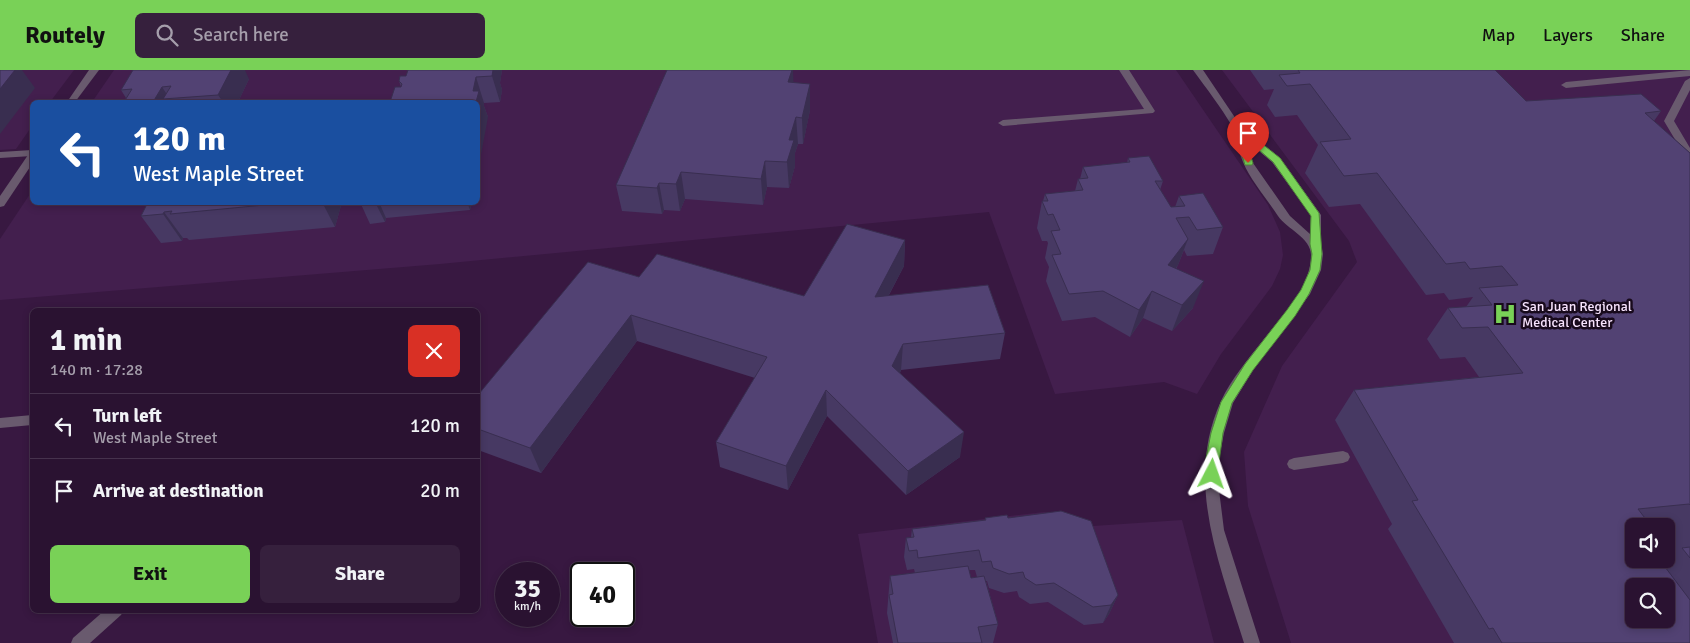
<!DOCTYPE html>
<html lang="en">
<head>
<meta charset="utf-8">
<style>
  :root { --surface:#2a1231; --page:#36203d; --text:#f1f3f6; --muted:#a59eab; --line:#46324d; --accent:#79d157 }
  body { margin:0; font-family:Signika,sans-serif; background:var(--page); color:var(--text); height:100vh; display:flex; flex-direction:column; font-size:19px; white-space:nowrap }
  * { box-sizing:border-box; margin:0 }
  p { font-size:16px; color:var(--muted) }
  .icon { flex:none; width:28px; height:28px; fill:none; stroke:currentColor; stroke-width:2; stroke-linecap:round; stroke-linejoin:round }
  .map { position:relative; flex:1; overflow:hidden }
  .sheet { position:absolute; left:30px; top:238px; width:450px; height:305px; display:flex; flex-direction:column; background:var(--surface); border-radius:8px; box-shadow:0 2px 8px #0003,0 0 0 1px var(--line) }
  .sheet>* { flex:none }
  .hud { position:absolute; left:30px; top:30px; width:450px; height:105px; border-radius:8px; box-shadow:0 2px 8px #0003,0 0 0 1px var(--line); background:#1a4fa0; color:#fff; overflow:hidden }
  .buttons { position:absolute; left:1625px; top:448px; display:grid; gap:10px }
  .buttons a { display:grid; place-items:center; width:50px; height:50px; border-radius:8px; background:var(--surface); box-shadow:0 2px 8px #0003,0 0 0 1px var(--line); font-size:25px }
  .speed { position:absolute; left:495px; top:492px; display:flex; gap:10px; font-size:25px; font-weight:700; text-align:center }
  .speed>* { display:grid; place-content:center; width:65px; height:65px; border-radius:50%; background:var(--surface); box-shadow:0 2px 8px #0003,0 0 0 1px var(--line); line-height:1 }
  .speed small { font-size:12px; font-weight:400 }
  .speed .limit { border:2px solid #111; border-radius:8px; background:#fff; color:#111 }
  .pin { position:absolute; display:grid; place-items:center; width:42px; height:42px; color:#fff; margin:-51px -21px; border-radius:50% 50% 50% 0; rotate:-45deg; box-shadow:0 0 5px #0007 }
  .pin .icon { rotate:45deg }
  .me { position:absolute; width:55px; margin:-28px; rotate:4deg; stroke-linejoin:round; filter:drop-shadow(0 0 4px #0008) }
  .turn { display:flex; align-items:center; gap:18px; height:105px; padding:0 20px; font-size:22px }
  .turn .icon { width:65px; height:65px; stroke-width:2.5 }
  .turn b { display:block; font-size:35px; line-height:42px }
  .round { display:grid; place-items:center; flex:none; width:52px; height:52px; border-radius:8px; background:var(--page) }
  .headline { display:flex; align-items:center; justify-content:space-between; height:85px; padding:0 20px }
  h1 { font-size:30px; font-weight:700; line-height:38px }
  .cta { display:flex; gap:10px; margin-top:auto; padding:10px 20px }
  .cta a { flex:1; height:58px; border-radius:8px; background:var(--accent); color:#111; font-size:20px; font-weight:700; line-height:58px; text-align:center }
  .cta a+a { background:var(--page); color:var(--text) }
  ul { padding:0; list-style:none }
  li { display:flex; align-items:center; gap:15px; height:65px; padding:0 20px; border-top:1px solid var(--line) }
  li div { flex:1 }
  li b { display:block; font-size:19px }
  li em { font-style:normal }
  header { display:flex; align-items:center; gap:30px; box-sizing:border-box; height:70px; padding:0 25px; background:var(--accent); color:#111 }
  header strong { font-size:24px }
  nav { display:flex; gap:28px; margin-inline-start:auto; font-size:18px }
  .search { width:350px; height:45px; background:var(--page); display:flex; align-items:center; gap:12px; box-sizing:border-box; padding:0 18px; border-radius:8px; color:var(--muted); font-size:19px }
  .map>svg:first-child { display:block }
  .built { fill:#431f4e; fill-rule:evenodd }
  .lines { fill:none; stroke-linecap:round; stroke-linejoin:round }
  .service { fill:#695a6e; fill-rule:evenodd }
  .minor { fill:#695a6e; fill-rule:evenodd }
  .tertiary { fill:#695a6e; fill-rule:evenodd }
  .wall { fill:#473963; fill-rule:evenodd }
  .shaded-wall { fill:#392e50 }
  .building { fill:#524273; stroke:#392e50; fill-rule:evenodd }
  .route { fill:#79d157; stroke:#4f8839 }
  .labels { text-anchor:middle; stroke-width:5; stroke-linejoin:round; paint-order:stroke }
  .poi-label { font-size:14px; fill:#f8e4fe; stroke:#180a1c; text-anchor:start }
</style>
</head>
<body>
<header>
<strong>Routely</strong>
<div class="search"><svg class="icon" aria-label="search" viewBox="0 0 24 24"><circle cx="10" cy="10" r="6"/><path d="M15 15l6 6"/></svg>Search here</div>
<nav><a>Map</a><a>Layers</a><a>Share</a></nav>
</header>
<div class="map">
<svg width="1690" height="573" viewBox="0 0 1690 573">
  <rect width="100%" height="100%" fill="#381841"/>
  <g class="built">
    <polygon points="0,0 74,0 50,32 32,32 32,56 16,79 0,80"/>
    <polygon points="114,0 1176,0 1268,135 1280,162 1283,185 1280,199 1272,216 1221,284 1197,324 1164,312 1055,324 989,142 440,194 0,230 0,169 32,121 32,132 478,132 478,32 92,32"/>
    <path d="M1222,0h468v573h-399l-43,-137 -4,-54 38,-86 75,-104 -8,-21zM1634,456h32v33h-32zM1634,516h32v33h-32z"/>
    <polygon points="1044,442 1093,456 1182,450 1214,573 878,573 858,464"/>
  </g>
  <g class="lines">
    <g class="service">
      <polygon points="1119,0 1129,0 1155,41 1153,43 1003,56 998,53 1003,50 1144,39"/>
      <polygon points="1690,0 1690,6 1566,18 1561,15 1566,12"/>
      <polygon points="1690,8 1690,20 1674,51 1690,78 1690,89 1686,88 1664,51 1685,11"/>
      <polygon points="32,80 32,86 0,88 0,82"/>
      <polygon points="32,345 32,355 0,358 0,348"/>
      <polygon points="1343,381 1348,383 1350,387 1348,391 1343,393 1294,400 1289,398 1287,394 1289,390 1294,388"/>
      <polygon points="105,540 124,540 121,545 90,573 71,573 73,568"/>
    </g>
    <g class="minor">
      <polygon points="89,0 99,0 75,32 67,32"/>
      <polygon points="32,84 32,94 4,136 0,137 0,126 28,85"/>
    </g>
    <path class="tertiary" d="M1193,0h10l37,55 40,33 41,57v29l2,10 -2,16 -11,24 -57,76 -20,33 -9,30 -5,25v32l5,40 36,113h-16c-24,-78 -60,-162 -23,-242 10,-22 28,-43 43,-62 19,-24 47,-52 47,-84 0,-17 -24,-26 -33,-39 -11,-17 -27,-35 -35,-54 -5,-11 -6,-25 -11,-36 -11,-19 -26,-38 -39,-56zM1246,70l26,22 39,53 -1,19 -20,-18 -37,-53z"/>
  </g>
  <g class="wall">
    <polygon points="502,0 500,13 502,20 500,32 484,33 484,36 488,47 401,17 399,11"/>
    <path d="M1250,0h245l31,31 135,10 -7,10 36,32v490h-236l-66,-114 4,-5 -57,-104 19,-30 125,-13 -14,-20 -25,2 -13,-20 21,-31 18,-1 7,-10 -24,3 -5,-7 -18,2 -66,-91 -31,3 -24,-34 13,-28 -21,-30 -22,2 -8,-12 7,-16 -10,1zM1634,456h32v23l5,7 -9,7z"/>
    <polygon points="249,9 238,32 124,32 126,28 121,20"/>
    <polygon points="793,13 810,40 803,74 798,74 795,83 795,96 789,118 767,117 763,135 685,129 680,141 664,140 662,144 622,141 616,115"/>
    <polygon points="1128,88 1163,111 1160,120 1171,137 1175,137 1179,126 1223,157 1213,184 1187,186 1184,180 1178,195 1176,199 1193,238 1172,261 1143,248 1130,267 1095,247 1062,251 1046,211 1049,197 1045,188 1048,173 1047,171 1042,171 1037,158 1042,131 1043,131 1045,124 1075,121 1078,109 1080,109 1083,97 1127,93"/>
    <polygon points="148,132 342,132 335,157 189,170 187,168 183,168 182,171 161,173 141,146"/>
    <polygon points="360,132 472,132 470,140 386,148 385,152 370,154"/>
    <polygon points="905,170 904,196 889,225 1005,263 1000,289 901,300 900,303 960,387 906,425 827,346 788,420 720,397 716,372 755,308 637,271 541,403 478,380 478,325 639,207 804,226"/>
    <path d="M985,448h23l110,77 -9,19 -6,9 -19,2 -36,-23 -18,2 -11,-7 -2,-6 -13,2 -15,-5 -2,-7h-1l12,43 -5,19h-100l-6,-30 3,-37 25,-3 -1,-4 -7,1 -3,-13 2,-19 5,-1 1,-8 73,-9zM969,500h6l2,7 -6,1z"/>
  </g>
  <g class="shaded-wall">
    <polygon points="15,0 22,0 35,18 0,64 0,19"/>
    <polygon points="231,0 245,0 249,9 238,32 223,32 218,25"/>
    <polygon points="492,0 502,0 500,13 502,20 500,32 492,6"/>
    <polygon points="792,0 793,0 794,23 788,12"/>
    <polygon points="476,7 484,33 484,36 488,47 478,101 478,32 476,32 473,21"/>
    <polygon points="810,14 810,40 803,74 802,48"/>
    <polygon points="162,17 170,29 163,29 165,32 153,32"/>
    <polygon points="796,47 798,74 795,83 795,96 789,118 787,92 789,70"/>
    <polygon points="765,91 767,117 763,135 761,109"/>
    <polygon points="681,102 685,129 680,141 676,114"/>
    <polygon points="659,113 664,140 662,144 657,118"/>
    <polygon points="322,132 342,132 335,157"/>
    <polygon points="375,132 379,132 386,148 385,152"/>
    <polygon points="467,132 472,132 470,140"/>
    <polygon points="164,142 183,168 182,171 163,144"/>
    <polygon points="1188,169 1178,195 1159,222 1168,195"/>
    <polygon points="905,170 904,196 874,253 875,227"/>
    <polygon points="1204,211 1193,238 1172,261 1182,235"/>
    <polygon points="1152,221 1143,248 1130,267 1139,240"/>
    <polygon points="631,245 637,271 541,403 530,378"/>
    <polygon points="903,274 901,300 890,321 892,296"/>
    <polygon points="826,320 827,346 788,420 786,396"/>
    <polygon points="964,362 960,387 906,425 908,401"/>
    <polygon points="1118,525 1109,544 1103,553 1111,535"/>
  </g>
  <g class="building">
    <polygon points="0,0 15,0 0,19"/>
    <polygon points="133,0 231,0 218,25 163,29 171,16 162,17 153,32 124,32 132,19 121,20"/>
    <polygon points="408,0 493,0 492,6 476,7 473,21 479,21 476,32 390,32 395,17 401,17 402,14 399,11 400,6 406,6"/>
    <polygon points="667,0 792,0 788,12 810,14 802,48 796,47 789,70 794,70 787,92 765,91 761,109 681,102 676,114 659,113 657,118 616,115"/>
    <path d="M1298,0h197l31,31 115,-7 20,17 -16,2 45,40v352l-1,-1 -51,5 13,17h-17v33h25l31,41v43h-188l-9,-15 -4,1 -77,-128 6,-1 -64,-110 169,-17 -35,-46 -26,1 -14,-20 44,-3 -13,-17 39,-3 -16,-19 -32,3 -5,-7 -19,2 -69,-91 -33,3 -24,-34 31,-3 -41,-55 -23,2 -8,-11 21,-2zM1634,516h32v33h-32z"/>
    <polygon points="1149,86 1163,111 1155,111 1171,137 1185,136 1179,126 1203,123 1223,157 1197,160 1189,147 1176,148 1188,169 1168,195 1204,211 1182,235 1152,221 1139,240 1103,221 1069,224 1052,185 1061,184 1051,161 1060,160 1053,144 1048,145 1042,131 1048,131 1045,124 1083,120 1078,109 1088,108 1083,97 1130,92 1128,88"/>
    <polygon points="148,132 296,132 170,144 172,141 164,142 163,144 141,146"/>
    <polygon points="847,154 905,170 875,227 988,215 1005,263 903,274 892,296 964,362 908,401 826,320 786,396 716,372 767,287 631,245 530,378 478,359 478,325 588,192 639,207 657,184 804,226"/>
    <polygon points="1061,441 1091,451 1118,525 1111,535 1093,537 1054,513 1036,515 1025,508 1023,502 1009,504 993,498 991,491 982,492 979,480 918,488 917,480 909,481 906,468 914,467 912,459 986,450 985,448 1007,445 1008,448"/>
    <polygon points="1690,477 1690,488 1682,478"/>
    <polygon points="968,496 971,508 984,506 998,554 978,557 982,573 898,573 889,525 893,524 890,506"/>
  </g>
  <polygon class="route" points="1237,54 1280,88 1319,143 1322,184 1320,200 1309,224 1295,246 1253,300 1232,333 1223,363 1217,407 1212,409 1208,407 1206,404 1206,388 1211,363 1221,332 1245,294 1287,240 1301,220 1310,200 1312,184 1310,174 1311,146 1273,92 1245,68 1253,93 1252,95 1245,95 1233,57"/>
  <defs>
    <symbol id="hospital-bare" viewBox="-9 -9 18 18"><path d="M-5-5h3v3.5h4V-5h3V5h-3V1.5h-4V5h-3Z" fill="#79d157" stroke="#180a1c" stroke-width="2.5" paint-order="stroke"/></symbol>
  </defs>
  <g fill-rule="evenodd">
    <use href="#hospital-bare" x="1489" y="228" width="32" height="32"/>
  </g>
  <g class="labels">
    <g class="poi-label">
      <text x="1522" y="241">San Juan Regional<tspan x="1522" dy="16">Medical Center</tspan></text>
    </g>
  </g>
</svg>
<div class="buttons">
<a><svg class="icon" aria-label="sound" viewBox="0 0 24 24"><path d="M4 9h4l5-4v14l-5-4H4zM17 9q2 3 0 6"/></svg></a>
<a><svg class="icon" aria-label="search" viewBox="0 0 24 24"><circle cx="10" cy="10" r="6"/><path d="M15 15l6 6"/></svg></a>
</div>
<div class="speed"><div>35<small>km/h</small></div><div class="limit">40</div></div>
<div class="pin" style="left:1248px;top:93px;background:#d93025"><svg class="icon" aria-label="arrive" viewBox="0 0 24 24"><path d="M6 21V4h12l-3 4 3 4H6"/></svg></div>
<svg class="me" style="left:1212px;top:404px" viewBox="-20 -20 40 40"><path d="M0-17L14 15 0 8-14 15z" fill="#79d157" stroke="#fff" stroke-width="4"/></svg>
<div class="hud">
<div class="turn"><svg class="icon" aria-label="left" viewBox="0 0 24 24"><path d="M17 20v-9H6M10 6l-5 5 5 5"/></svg><div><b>120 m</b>West Maple Street</div></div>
</div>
<section class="sheet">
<div class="headline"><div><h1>1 min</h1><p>140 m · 17:28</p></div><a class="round" style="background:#d93025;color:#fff"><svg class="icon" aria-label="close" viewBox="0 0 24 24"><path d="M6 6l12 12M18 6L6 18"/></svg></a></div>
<ul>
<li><svg class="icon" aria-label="left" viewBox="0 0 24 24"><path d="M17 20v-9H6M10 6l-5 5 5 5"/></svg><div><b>Turn left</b><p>West Maple Street</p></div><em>120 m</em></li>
<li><svg class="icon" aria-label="arrive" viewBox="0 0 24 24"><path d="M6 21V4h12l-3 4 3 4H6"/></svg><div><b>Arrive at destination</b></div><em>20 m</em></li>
</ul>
<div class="cta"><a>Exit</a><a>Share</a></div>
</section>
</div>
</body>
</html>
